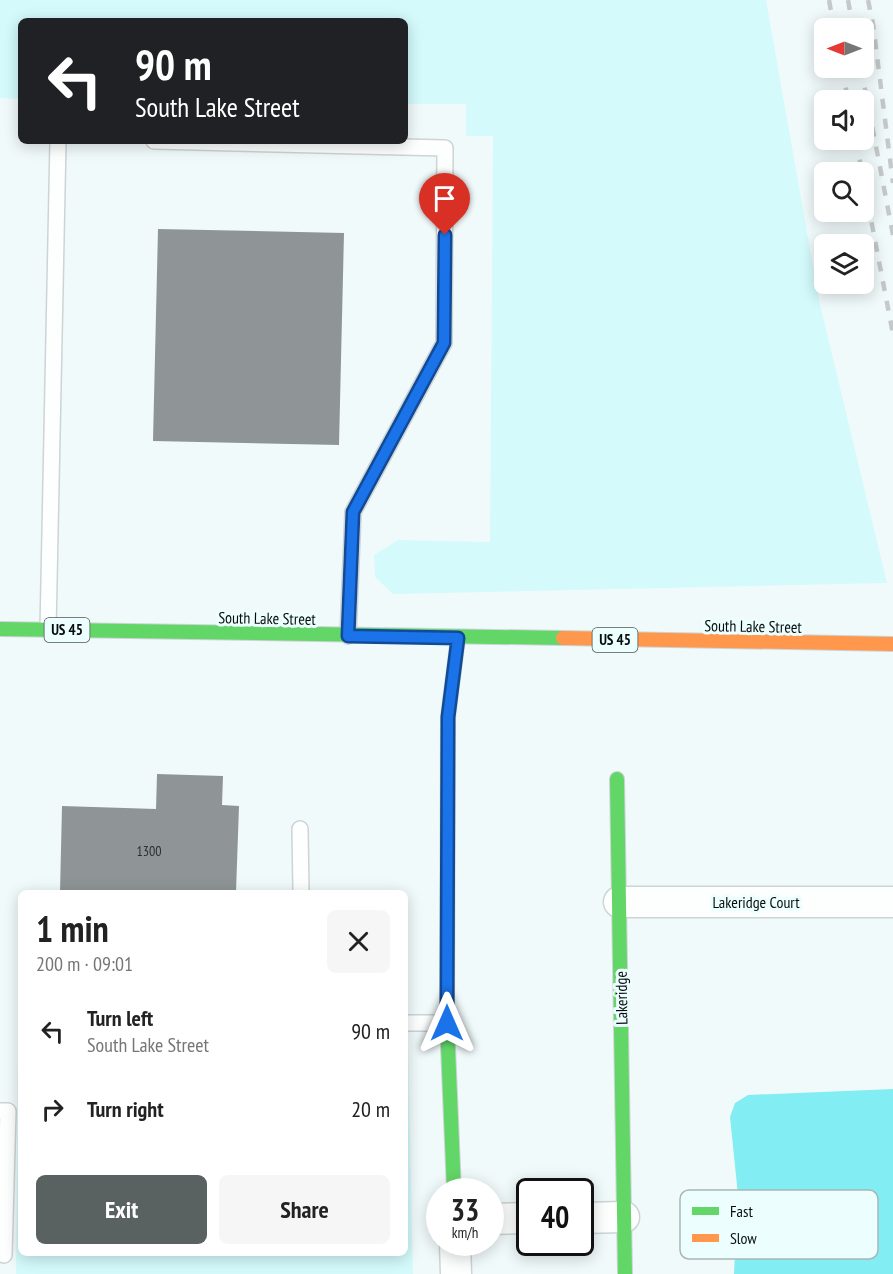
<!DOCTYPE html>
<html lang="en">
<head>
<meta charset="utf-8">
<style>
  :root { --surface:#fff; --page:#f6f6f6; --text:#222; --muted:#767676; --accent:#5a6161 }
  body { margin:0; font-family:"PT Sans Narrow",sans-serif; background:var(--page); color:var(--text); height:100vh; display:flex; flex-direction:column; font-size:22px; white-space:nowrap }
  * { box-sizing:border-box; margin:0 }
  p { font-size:20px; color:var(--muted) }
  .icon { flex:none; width:33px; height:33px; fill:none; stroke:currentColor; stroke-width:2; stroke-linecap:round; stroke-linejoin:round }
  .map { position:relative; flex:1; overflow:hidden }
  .side { position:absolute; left:18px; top:890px; width:390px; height:366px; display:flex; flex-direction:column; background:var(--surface); border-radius:9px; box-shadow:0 3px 15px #0003 }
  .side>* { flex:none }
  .guide { position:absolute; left:18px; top:18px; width:390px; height:126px; border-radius:9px; box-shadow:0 3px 15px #0003; background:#202124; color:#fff; overflow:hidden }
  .needle { width:39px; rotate:270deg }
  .buttons { position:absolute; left:814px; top:18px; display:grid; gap:12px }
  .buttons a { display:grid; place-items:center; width:60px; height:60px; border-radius:9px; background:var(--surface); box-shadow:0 3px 15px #0003; font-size:30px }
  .speed { position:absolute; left:426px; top:1178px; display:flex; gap:12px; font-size:30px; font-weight:700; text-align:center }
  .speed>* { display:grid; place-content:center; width:78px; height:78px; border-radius:50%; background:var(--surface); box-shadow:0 3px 15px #0003; line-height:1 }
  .speed small { font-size:15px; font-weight:400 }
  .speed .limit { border:3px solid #111; border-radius:9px; background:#fff; color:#111 }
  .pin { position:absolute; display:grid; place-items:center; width:51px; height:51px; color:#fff; margin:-62px -26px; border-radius:50% 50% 50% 0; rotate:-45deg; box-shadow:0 0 6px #0007 }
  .pin .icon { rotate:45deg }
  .me { position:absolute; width:66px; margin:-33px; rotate:0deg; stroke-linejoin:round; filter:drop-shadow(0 0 4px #0008) }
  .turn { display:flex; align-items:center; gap:21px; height:126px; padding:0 18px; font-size:27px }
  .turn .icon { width:78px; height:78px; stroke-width:2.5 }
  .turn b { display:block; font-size:42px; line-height:51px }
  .round { display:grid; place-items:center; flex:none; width:63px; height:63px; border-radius:9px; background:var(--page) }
  .overview { display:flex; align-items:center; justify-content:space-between; height:102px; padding:0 18px }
  h1 { font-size:36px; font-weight:700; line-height:45px }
  .cta { display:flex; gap:12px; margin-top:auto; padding:12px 18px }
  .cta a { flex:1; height:69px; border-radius:9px; background:var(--accent); color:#fff; font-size:24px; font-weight:700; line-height:69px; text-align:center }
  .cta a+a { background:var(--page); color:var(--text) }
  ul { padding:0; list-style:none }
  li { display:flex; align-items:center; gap:18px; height:78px; padding:0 18px }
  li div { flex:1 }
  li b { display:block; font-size:22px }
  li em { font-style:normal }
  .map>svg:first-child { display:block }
  .green { fill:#d4fafc }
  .water { fill:#82edf3 }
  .building { fill:#8f9596 }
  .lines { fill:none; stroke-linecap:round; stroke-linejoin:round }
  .lane-casing { stroke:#cdd4d5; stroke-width:18 }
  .street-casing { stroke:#cdd4d5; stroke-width:33 }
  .fast-casing { stroke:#cdd4d5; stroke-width:16 }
  .slow-casing { stroke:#cdd4d5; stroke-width:16 }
  .lane { stroke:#fdfefe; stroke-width:15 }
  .street { stroke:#fdfefe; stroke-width:30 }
  .fast { stroke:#63d668; stroke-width:14 }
  .slow { stroke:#ff974d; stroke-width:14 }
  .rail { stroke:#c6c9c9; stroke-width:4.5; stroke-dasharray:10 10; stroke-linecap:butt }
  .route-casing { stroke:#114b97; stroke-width:15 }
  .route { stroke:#1a73e8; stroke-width:10 }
  .labels { text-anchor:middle; stroke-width:6; stroke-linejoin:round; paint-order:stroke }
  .number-label { font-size:14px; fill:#2a3030 }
  .shield { fill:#edfeff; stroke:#4d5656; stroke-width:1.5 }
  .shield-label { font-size:15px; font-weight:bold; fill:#080e0e }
  .street-label { font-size:16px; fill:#080e0e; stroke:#edfeff }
  .key { fill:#edfeff; stroke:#a8b6b7; stroke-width:1.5 }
  .key-label { font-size:16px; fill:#080e0e }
</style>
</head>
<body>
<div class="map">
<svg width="893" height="1274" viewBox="0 0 893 1274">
  <rect width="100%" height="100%" fill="#f1fafb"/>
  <g class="green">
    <polygon points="0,0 766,0 819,300 887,583 393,594 375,577 374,555 398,540 490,542 493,136 466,136 466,104 405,104 405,21 21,21 21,99 0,98"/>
    <polygon points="405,1043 408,1043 413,1274 16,1274 18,1061 21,1061 21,1252 405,1252"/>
  </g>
  <polygon class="water" points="893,1089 893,1274 734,1274 738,1195 730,1117 735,1103 748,1095"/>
  <g class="building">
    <polygon points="158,229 344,233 339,445 153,441"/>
    <polygon points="157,774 223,776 222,805 239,806 236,892 60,892 62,806 156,809"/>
  </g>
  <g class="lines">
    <defs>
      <g id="lane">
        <polyline points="154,141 445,148 444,343 353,512 348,636"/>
        <polyline points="48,630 58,141"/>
        <polyline points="300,829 301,892"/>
        <polyline points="405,1023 447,1023"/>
        <polyline points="0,1111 8,1111 4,1255"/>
      </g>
      <g id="street">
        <polyline points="619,902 893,902"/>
        <polyline points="580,1218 624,1217"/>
        <polyline points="490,1219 530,1218"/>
        <polyline points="455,1242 456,1274"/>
      </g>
      <g id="fast">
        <polyline points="0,629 563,638"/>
        <polyline points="617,779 625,1274"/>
        <polyline points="454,1191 447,1023 448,717 458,638"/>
      </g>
      <polyline id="slow" points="563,638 893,644"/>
    </defs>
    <use href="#lane" class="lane-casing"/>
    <use href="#street" class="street-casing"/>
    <use href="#fast" class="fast-casing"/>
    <use href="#slow" class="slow-casing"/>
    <use href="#lane" class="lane"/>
    <use href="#street" class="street"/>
    <use href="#fast" class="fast"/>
    <use href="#slow" class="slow"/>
    <g class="rail">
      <polyline points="829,0 834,28"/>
      <polyline points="848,0 853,28"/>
      <polyline points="868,0 873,24 893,183"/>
      <polyline points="842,68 848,100"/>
      <polyline points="861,68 893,235"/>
      <polyline points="856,140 862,172"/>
      <polyline points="864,183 893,334"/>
    </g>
  </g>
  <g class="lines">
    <defs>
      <polyline id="route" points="445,235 444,343 353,512 348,636 458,638 448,717 447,1023"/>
    </defs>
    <use href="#route" class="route-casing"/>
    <use href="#route" class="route"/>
  </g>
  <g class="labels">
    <g class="number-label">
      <text x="149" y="856">1300</text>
    </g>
    <g class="shield">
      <rect x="44.5" y="618" width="45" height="24" rx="4.5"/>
      <rect x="592.5" y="628" width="45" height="24" rx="4.5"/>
    </g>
    <g class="shield-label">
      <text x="67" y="635">US 45</text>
      <text x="615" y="645">US 45</text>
    </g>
    <g class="street-label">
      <text transform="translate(267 618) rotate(1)" y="6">South Lake Street</text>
      <text transform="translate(753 626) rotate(1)" y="6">South Lake Street</text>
      <text x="756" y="908">Lakeridge Court</text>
      <text transform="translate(621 998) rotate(-91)" y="6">Lakeridge</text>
    </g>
  </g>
  <rect x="680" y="1190" width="198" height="69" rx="9" class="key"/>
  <rect x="692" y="1207" width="27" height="8" fill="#63d668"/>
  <rect x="692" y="1234" width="27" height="8" fill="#ff974d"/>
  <g class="key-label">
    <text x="730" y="1217">Fast</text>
    <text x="730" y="1244">Slow</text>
  </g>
</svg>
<div class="buttons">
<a><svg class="needle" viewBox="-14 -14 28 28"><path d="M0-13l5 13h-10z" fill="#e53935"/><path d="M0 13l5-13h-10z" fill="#767676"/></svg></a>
<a><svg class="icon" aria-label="sound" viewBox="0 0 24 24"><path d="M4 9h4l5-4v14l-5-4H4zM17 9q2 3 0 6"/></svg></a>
<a><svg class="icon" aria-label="search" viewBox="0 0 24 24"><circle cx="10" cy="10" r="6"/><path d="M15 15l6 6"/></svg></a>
<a><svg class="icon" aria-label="layers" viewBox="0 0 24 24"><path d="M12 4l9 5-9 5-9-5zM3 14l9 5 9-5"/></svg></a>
</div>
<div class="speed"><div>33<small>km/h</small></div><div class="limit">40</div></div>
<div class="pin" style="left:445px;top:235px;background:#d93025"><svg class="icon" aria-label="arrive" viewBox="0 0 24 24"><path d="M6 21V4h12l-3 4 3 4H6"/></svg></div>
<svg class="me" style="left:447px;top:1023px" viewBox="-20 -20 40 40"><path d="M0-17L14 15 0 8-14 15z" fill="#1a73e8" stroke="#fff" stroke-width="4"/></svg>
<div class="guide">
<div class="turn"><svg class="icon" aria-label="left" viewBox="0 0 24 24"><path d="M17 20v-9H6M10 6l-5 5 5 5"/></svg><div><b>90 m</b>South Lake Street</div></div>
</div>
<section class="side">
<div class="overview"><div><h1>1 min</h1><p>200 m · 09:01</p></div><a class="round"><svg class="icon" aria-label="close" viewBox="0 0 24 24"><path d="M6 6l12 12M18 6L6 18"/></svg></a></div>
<ul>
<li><svg class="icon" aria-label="left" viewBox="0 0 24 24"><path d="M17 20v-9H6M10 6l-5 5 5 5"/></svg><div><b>Turn left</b><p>South Lake Street</p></div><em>90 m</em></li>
<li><svg class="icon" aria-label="right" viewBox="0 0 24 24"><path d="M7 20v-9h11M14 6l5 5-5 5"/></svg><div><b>Turn right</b></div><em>20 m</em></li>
</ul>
<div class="cta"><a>Exit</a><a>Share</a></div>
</section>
</div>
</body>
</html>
